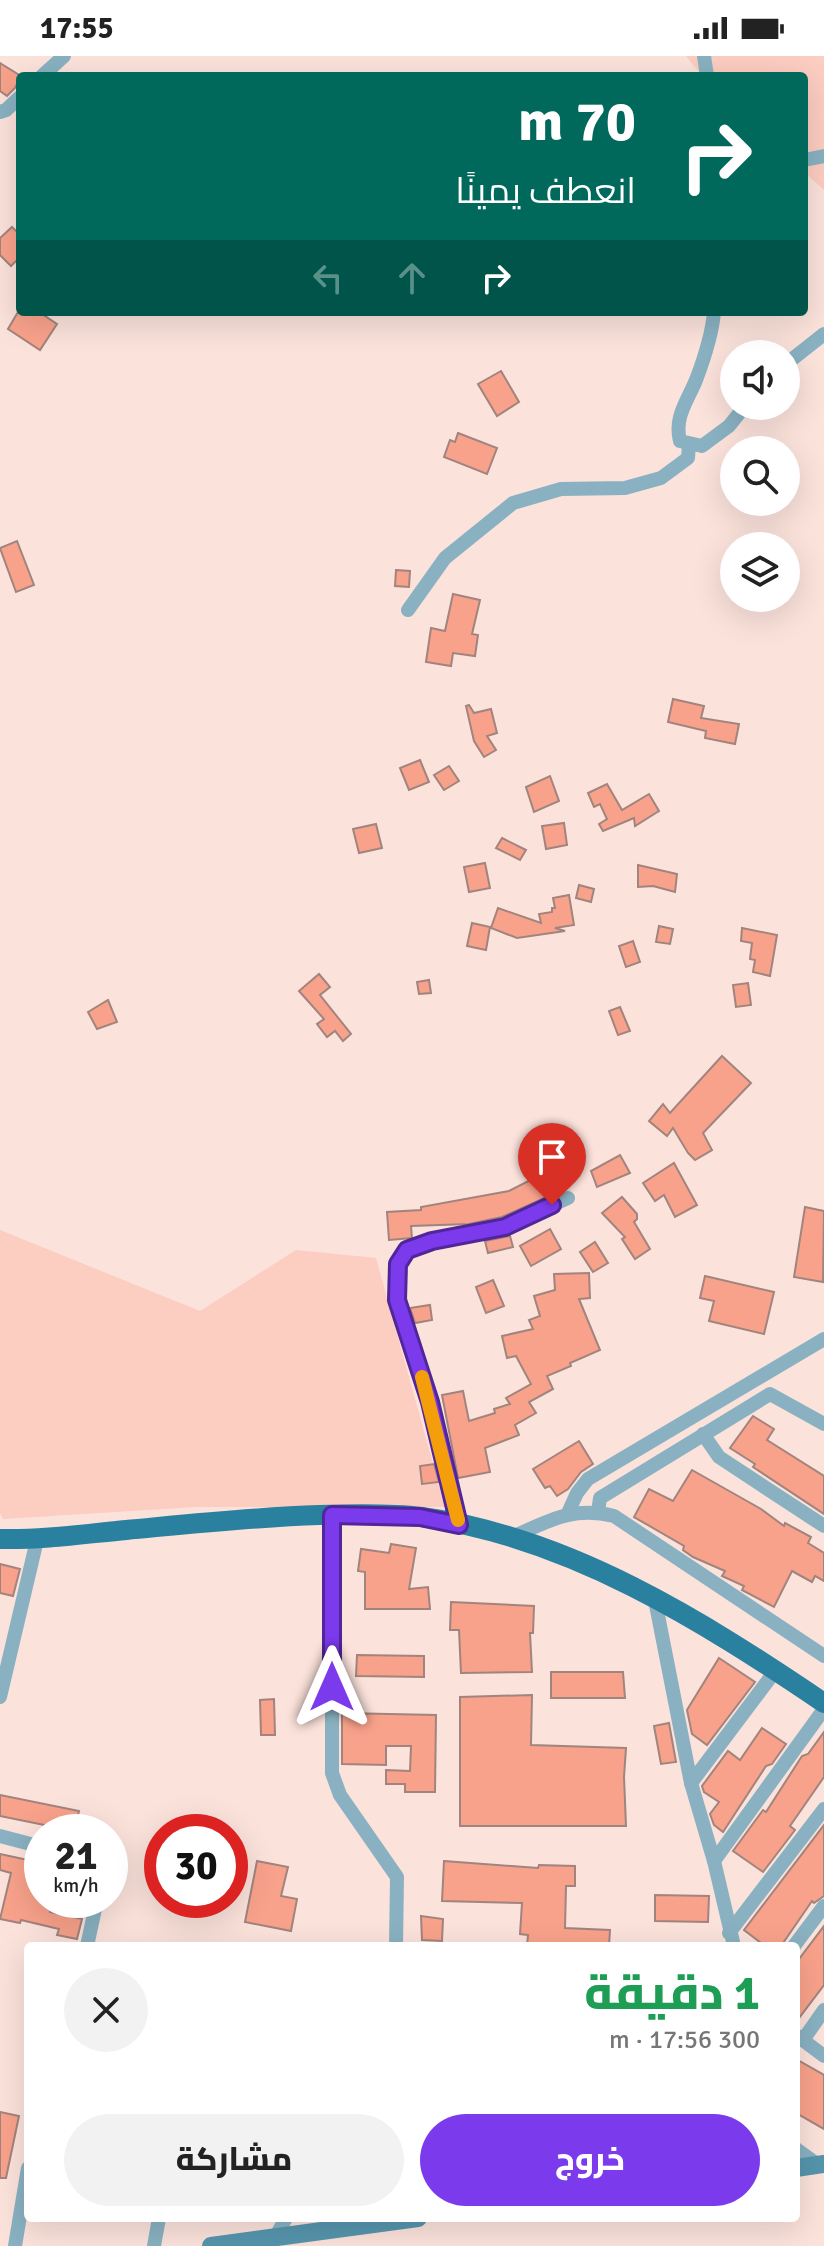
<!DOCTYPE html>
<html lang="ar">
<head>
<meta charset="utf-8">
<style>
  :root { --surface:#fff; --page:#f2f2f2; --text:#222; --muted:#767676; --accent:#7c3aed }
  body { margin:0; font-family:Signika,Cairo,sans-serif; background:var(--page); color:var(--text); direction:rtl; height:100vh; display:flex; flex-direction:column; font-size:30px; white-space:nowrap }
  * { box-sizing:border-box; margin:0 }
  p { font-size:26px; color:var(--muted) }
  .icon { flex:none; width:44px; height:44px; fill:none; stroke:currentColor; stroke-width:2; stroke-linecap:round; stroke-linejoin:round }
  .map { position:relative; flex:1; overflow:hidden; direction:ltr }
  .sheet { position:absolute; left:24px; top:1886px; width:776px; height:280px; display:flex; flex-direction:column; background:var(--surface); border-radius:8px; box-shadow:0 8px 32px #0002; direction:rtl }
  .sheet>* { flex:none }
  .hud { position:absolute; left:16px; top:16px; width:792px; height:244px; border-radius:8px; box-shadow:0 8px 32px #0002; direction:rtl; background:#00695c; color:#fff; overflow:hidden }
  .controls { position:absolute; left:720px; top:284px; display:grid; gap:16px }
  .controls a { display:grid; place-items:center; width:80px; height:80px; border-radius:50%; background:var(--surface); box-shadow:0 8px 32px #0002; font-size:40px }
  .speed { position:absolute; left:24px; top:1758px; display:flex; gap:16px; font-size:40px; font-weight:700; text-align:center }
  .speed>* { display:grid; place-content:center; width:104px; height:104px; border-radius:50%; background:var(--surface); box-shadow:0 8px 32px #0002; line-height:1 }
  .speed small { font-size:20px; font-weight:400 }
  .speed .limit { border:12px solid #d22; background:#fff; color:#111 }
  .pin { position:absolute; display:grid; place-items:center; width:68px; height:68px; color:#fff; margin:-82px -34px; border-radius:50% 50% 50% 0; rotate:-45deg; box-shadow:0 0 8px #0007 }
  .pin .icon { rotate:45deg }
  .me { position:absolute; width:88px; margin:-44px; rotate:0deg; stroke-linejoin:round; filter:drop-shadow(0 0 6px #0008) }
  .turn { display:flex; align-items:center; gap:28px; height:168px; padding:0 40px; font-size:36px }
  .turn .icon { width:104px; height:104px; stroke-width:2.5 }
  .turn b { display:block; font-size:56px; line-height:68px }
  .lanes { display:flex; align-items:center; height:76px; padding:0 40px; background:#0003; justify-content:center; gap:40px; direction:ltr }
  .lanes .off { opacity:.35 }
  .round { display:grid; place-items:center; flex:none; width:84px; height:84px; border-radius:42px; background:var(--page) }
  .summary { display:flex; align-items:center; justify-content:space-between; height:136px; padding:0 40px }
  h1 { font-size:48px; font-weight:800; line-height:60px; color:#1e9e55 }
  .primary-button { display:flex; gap:16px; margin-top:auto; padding:16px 40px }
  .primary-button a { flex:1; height:92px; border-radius:48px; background:var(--accent); color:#fff; font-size:32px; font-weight:800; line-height:92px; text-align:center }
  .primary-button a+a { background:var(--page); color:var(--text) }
  .status { display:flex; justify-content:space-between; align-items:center; height:56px; padding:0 40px; background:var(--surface); direction:ltr }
  .status svg { height:22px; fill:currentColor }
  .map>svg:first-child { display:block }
  .green { fill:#fccdc1 }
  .building { fill:#f9a28b; stroke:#a1847d; stroke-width:2 }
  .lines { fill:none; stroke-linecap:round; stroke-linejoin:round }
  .street { stroke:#89b1c1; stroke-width:14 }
  .secondary { stroke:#5695ad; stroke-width:18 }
  .primary { stroke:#29809f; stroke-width:20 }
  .route-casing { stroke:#51269a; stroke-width:20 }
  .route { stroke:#7c3aed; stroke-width:14 }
  .slow { stroke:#f59e0b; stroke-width:14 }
</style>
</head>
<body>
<div class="status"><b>17:55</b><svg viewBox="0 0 49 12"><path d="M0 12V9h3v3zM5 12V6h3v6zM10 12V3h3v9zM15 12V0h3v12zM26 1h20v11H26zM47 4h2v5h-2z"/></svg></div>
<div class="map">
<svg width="824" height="2190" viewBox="0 0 824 2190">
  <rect width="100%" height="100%" fill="#fbe2db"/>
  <g class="green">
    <polygon points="686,0 824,0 824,134 804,116 804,20 702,20"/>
    <polygon points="0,1174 200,1255 296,1194 376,1202 445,1451 196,1451 3,1463 0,1457"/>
  </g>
  <g class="building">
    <polygon points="0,7 21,20 15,32 7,40 0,35"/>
    <polygon points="12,171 20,179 20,201 11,210 0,199 0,182"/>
    <polygon points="18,256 39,256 57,268 40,294 8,273"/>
    <polygon points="501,315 519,346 497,360 478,328"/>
    <polygon points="458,377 497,392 487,418 444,401 450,384 455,386"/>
    <polygon points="17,485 34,529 16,536 0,492"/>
    <polygon points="396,514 410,515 409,531 395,530"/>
    <polygon points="453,538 480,544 472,578 478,579 475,600 453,597 451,610 426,606 431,572 445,575"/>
    <polygon points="673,643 704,650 701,662 739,668 735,688 705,682 706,675 668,666"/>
    <polygon points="469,649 474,657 491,653 497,677 487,680 496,694 484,701 474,685 466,650"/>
    <polygon points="420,704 429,726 409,734 400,712"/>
    <polygon points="449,710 459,725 444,734 434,719"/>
    <polygon points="550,720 559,745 534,756 526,731"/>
    <polygon points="607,728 622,754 649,738 659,755 635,770 634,762 603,775 599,768 607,763 600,748 594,751 588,737"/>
    <polygon points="564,767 567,789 546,793 542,770"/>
    <polygon points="376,768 382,792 359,797 353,773"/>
    <polygon points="502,782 526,794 520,804 496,792"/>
    <polygon points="485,807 490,832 469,836 464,811"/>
    <polygon points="638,809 677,818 675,836 653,830 638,831"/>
    <polygon points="579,829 594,833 591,846 576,842"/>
    <polygon points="569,839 574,869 555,872 565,875 517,882 491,872 498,852 541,867 539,858 552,856 552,852 555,852 553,842"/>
    <polygon points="472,867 490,871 486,894 467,890"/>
    <polygon points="659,870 673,873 670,888 656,886"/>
    <polygon points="742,872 777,879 770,920 753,916 755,904 750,903 752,887 741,885"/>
    <polygon points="633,885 640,906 626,911 619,890"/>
    <polygon points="319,918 330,931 320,939 351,978 343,985 335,975 327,981 317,968 324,963 299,935"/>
    <polygon points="429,924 431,937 419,938 417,926"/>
    <polygon points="748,927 751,949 736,951 733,929"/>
    <polygon points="108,944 117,966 97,973 88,956"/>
    <polygon points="620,951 630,975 618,979 609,955"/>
    <polygon points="722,1000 751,1027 703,1077 712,1094 695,1104 688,1097 673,1072 667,1080 649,1065 663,1048 670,1057"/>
    <polygon points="620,1099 630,1117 597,1131 591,1115"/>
    <polygon points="674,1107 697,1149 675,1161 664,1139 655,1145 643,1127"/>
    <polygon points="550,1114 562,1134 502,1161 469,1168 411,1170 412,1182 389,1184 387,1156 421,1154 421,1151 509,1135"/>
    <polygon points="622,1141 637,1158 637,1163 634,1166 650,1193 635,1203 622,1183 625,1181 602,1157"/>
    <polygon points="805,1151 824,1155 823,1226 794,1221"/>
    <polygon points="550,1173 561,1193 531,1210 520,1190"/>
    <polygon points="510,1180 513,1191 488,1197 485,1185"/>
    <polygon points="595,1186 608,1207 593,1216 580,1196"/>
    <polygon points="589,1217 590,1242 579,1243 600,1294 570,1307 571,1310 547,1320 553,1333 529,1346 536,1357 515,1369 519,1379 485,1392 490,1416 458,1422 442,1339 463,1335 469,1365 495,1357 494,1353 510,1348 506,1342 531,1328 516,1300 507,1302 502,1280 533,1273 529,1264 540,1260 534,1240 555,1234 554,1218"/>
    <polygon points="705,1220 774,1236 764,1278 709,1265 714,1245 700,1242"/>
    <polygon points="493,1224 504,1250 486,1257 476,1231"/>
    <polygon points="430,1249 432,1264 415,1267 410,1252"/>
    <polygon points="753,1360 774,1373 767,1384 824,1420 824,1458 753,1411 755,1408 730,1392"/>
    <polygon points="579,1385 593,1408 581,1416 568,1433 557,1440 550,1430 545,1432 533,1413"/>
    <polygon points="434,1408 439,1426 422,1428 420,1410"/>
    <polygon points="692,1414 761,1453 784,1470 785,1467 811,1481 808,1487 824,1497 824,1525 815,1520 812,1526 792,1515 774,1551 742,1534 744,1530 722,1520 725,1515 693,1501 683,1494 684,1490 634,1461 649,1433 673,1445"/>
    <polygon points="391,1488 416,1492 409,1533 428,1531 430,1553 365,1553 365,1516 358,1515 361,1493 389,1497"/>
    <polygon points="0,1508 20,1513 13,1540 0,1537"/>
    <polygon points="451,1546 534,1550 533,1577 530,1577 532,1616 461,1617 459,1574 450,1574"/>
    <polygon points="357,1599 424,1600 424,1621 356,1620"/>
    <polygon points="719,1602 755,1626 707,1689 692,1678 687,1654"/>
    <polygon points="551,1616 623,1616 625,1642 551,1642"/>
    <polygon points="532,1639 531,1689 626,1692 624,1721 626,1770 460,1770 460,1641"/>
    <polygon points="274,1643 275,1679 261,1679 260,1644"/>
    <polygon points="342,1657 436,1659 435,1736 405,1736 405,1728 386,1728 386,1714 410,1715 411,1690 386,1690 386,1709 342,1708"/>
    <polygon points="669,1667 676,1706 661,1708 654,1670"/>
    <polygon points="762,1672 786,1688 772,1708 766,1710 723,1776 714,1769 710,1758 719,1746 704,1736 702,1730 728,1695 740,1704"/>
    <polygon points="824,1676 824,1721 790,1770 795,1774 763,1816 733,1795 763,1754 766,1756 802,1700 808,1698"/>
    <polygon points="0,1739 79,1755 74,1775 0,1760"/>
    <polygon points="824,1769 824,1840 814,1847 812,1845 781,1890 765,1890 744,1874"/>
    <polygon points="0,1798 42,1807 42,1847 51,1850 50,1856 82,1863 77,1883 57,1879 59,1873 21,1864 20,1867 0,1863 11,1817 0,1814"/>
    <polygon points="257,1805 288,1811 281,1840 297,1843 291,1875 245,1866"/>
    <polygon points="444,1805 538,1812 539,1809 575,1810 575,1830 566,1830 565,1872 610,1874 609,1890 527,1890 528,1879 520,1878 522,1847 442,1845"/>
    <polygon points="655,1839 709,1840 708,1866 655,1865"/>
    <polygon points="421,1860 443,1863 442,1885 422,1884"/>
    <polygon points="824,1870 824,1929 796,1966 796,1907"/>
    <polygon points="796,2003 824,2019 824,2073 796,2057"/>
    <polygon points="0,2056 19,2060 6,2122 0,2122"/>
  </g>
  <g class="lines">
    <g class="street">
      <polyline points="704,0 707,20"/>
      <polyline points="42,20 64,0"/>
      <polyline points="0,56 6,54 20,41"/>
      <polyline points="804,104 824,100"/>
      <path d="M714,256c-2,23 -10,47 -18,68 -9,22 -22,37 -16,61l22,5 27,-20 16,-20"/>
      <polyline points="786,308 824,278"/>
      <polyline points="408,554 445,502 513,447 561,433 625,432 661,422 688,402 689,388"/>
      <polyline points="703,1378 719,1401 824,1470"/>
      <polyline points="598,1456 600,1442 770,1338 824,1368"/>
      <polyline points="568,1457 577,1437 588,1423 824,1283"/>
      <polyline points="332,1459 332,1717 340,1739 397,1821 396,1890"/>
      <polyline points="459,1469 430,1346 397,1244 398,1208 407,1194 432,1185 505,1171 568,1142"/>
      <path d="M510,1482c39,-17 61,-32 104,-22l210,140"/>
      <polyline points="655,1544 691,1727 714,1805 734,1890"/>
      <polyline points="0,1641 37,1484"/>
      <polyline points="691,1727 776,1614"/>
      <polyline points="0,1780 42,1791"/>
      <polyline points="714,1805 824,1653"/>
      <polyline points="729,1877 824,1753"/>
      <polyline points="87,1890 97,1844"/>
      <polyline points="794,1890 824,1850"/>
      <polyline points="796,1979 824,2000"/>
      <polyline points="803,1984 824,1954"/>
      <polyline points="796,2093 818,2109"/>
      <polyline points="276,2180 286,2162"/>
      <polyline points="15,2190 28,2112"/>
      <polyline points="154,2190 159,2162"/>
    </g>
    <g class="secondary">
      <polyline points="796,2112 824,2108"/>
      <polyline points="211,2190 418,2162"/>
    </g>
    <path class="primary" d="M0,1483c43,1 84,-5 126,-9 64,-6 129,-13 193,-15 33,-1 70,-2 103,2 147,20 281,104 402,186"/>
  </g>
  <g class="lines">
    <defs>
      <polyline id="route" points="332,1631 332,1459 420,1461 459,1469 430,1346 397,1244 398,1208 407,1194 432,1185 505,1171 552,1149"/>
    </defs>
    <use href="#route" class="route-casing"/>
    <use href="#route" class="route"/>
    <polyline class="slow" points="422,1321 458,1464"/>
  </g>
</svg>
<div class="controls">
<a><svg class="icon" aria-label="sound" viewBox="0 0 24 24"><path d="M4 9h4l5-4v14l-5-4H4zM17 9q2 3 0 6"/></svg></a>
<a><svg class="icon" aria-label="search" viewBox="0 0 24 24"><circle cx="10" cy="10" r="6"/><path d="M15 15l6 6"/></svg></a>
<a><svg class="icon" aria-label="layers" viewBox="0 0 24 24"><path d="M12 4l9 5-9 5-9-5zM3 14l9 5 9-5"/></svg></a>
</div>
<div class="speed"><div>21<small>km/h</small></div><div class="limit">30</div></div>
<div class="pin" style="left:552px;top:1149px;background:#d93025"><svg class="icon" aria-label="arrive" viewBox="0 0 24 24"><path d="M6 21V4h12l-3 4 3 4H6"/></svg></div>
<svg class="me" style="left:332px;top:1631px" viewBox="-20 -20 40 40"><path d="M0-17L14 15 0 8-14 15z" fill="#7c3aed" stroke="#fff" stroke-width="4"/></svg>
<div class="hud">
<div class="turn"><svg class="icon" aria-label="right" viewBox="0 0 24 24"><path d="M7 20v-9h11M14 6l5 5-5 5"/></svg><div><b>70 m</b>انعطف يمينًا</div></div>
<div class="lanes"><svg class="icon off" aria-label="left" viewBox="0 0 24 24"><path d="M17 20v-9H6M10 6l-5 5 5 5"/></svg><svg class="icon off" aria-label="ahead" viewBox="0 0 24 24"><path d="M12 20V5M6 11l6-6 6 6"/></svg><svg class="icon" aria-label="right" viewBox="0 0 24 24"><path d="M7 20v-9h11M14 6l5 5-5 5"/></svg></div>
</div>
<section class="sheet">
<div class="summary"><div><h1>1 دقيقة</h1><p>300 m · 17:56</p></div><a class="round"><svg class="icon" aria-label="close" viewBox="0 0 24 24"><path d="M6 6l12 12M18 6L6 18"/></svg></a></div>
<div class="primary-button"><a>خروج</a><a>مشاركة</a></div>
</section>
</div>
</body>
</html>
